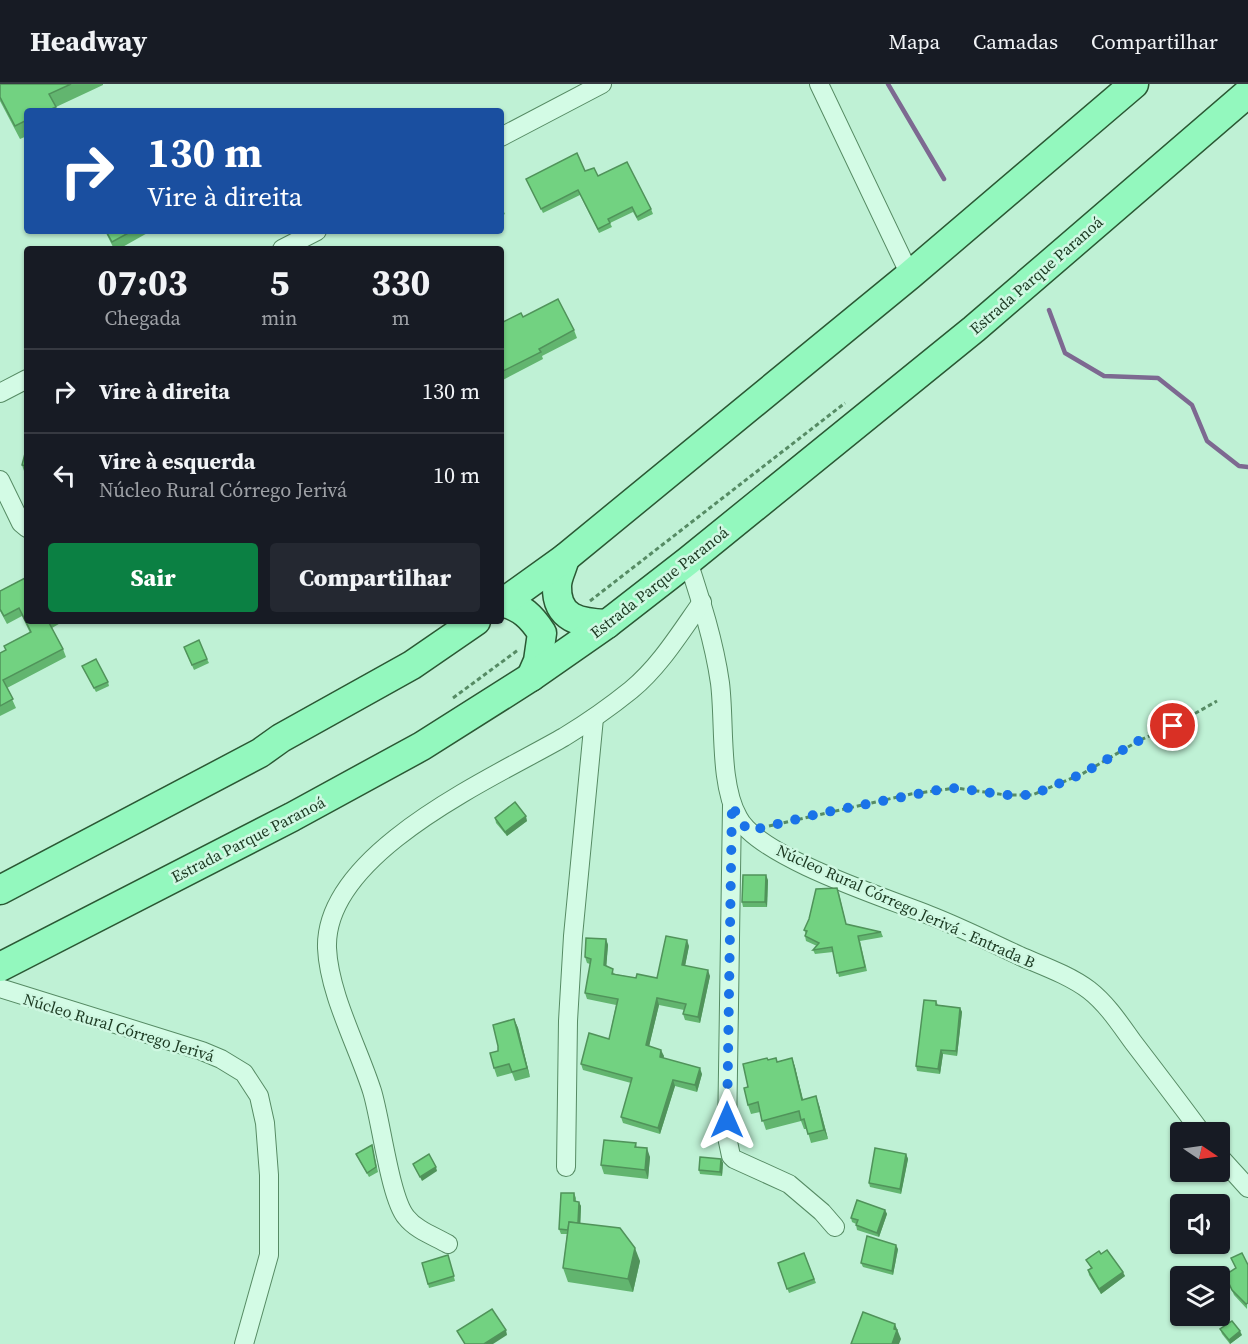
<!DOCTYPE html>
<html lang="pt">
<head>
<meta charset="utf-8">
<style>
  :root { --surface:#171b24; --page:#242831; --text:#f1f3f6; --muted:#9ea1a6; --line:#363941; --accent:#0b8043 }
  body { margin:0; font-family:"Source Serif 4",serif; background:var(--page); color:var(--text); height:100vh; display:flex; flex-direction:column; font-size:22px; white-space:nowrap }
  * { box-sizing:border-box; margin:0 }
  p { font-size:20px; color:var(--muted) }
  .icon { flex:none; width:33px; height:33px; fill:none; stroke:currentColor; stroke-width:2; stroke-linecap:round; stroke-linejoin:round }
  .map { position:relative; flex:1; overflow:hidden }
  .panel { position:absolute; left:24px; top:162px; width:480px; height:378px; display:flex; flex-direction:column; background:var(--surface); border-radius:6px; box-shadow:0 2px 4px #0004 }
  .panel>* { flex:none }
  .banner { position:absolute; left:24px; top:24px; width:480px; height:126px; border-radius:6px; box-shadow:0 2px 4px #0004; background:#1a4fa0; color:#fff; overflow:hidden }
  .needle { width:39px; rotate:103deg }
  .fabs { position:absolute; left:1170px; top:1038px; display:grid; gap:12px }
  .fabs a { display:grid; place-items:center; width:60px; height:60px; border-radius:6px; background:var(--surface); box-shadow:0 2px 4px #0004; font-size:30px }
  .pin { position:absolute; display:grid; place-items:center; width:51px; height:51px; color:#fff; margin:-26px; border:3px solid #fff; border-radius:50%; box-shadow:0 2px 6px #0007 }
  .me { position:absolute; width:66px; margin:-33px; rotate:0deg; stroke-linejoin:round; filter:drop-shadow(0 0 4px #0008) }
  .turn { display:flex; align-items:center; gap:21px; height:126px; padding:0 24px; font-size:27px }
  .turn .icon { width:78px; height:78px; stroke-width:2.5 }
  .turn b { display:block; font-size:42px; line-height:51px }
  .eta { display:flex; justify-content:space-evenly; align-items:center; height:102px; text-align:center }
  .eta b { font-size:36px; font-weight:800; line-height:42px }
  .button { display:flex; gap:12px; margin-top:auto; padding:12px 24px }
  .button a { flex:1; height:69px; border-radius:6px; background:var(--accent); color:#fff; font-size:24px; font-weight:800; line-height:69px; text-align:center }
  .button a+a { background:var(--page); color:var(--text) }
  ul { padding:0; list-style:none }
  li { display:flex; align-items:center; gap:18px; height:84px; padding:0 24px; border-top:2px solid var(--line) }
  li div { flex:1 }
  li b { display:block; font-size:22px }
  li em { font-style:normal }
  header { display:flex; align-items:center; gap:36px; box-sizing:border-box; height:84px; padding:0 30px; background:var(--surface); border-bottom:2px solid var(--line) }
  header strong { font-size:28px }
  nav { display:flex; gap:33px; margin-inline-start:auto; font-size:21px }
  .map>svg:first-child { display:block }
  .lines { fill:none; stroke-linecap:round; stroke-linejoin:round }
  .stream { stroke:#7d6991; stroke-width:4.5 }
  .street-casing { stroke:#568b64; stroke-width:20 }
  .primary-casing { stroke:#2b5834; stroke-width:31 }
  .path { stroke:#568b64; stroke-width:3; stroke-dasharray:4.5 3; stroke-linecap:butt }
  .street { stroke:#d3fbe5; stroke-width:18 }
  .primary { stroke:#93f8be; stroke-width:28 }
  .wall { fill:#62b56f }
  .shaded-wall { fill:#50935a }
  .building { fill:#72d281; stroke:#50935a; stroke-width:1.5 }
  .route { stroke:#1a73e8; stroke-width:10; stroke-dasharray:0 18 }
  .labels { text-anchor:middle; stroke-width:5; stroke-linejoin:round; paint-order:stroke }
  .street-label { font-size:16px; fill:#1c3a22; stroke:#cff8e2 }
</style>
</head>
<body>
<header>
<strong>Headway</strong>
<nav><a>Mapa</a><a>Camadas</a><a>Compartilhar</a></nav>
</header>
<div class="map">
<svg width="1248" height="1260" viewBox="0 0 1248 1260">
  <rect width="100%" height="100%" fill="#bff1d5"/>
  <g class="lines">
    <g class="stream">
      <polyline points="888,0 944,95"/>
      <polyline points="1049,226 1065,269 1104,292 1158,294 1192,321 1207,357 1239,382 1248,383"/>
    </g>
    <defs>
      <g id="street">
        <polyline points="819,0 910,191"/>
        <polyline points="501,53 602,0"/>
        <polyline points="282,165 317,147"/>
        <polyline points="0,309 27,295"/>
        <polyline points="0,396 21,439 27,444"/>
        <path d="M688,477c13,40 26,80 32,122 5,40 -1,100 18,134 20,40 148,81 191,98 31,12 61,27 91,41 23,10 49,19 69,34 18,14 31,34 44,52 23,30 46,60 68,90"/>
        <polyline points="732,722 727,1053 731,1072 734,1075 789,1100 822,1128 835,1143"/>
        <polyline points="0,904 202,967 221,975 244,989 259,1012 265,1039 269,1091 269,1171 244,1260"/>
        <polyline points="1220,1073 1248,1104"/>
        <polyline points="566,1083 568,937 573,852 594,634"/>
        <path d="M448,1160c-14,-8 -32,-14 -42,-27 -16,-19 -25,-97 -34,-126 -14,-44 -43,-97 -45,-143 -3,-96 166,-170 237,-211 23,-14 46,-30 67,-47 29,-24 49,-57 71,-88"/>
      </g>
      <g id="primary">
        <path d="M565,474c-2,9 -8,19 -8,28 -1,33 23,37 50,38"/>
        <path d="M503,518c19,6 28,14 39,31l-4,28 -7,16"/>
        <polyline points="501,520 565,474 910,191 1134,0"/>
        <polyline points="0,806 260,669 281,654 412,581 476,537"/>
        <polyline points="0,883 292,733 422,662 531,593 607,540 688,477 974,245 1248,9"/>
      </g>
    </defs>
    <use href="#street" class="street-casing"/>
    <use href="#primary" class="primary-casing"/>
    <g class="path">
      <polyline points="590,517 845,319"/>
      <polyline points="453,614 518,566"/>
      <polyline points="769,742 911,710 956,704 1006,711 1032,711 1082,690 1140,656 1173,642 1217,617"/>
    </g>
    <use href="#street" class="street"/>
    <use href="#primary" class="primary"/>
  </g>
  <g class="wall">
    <polygon points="0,0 103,0 103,1 56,23 57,27 27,27 27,52 20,55 0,17"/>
    <polygon points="585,87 598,92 651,125 653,130 638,137 633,128 610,139 612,143 599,149 580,111 543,129 526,95"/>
    <polygon points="501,122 505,130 501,132"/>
    <polygon points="105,147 151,147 119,165 114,165"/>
    <polygon points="523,233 574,246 577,254 542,272 543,275 501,297 501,239"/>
    <polygon points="27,362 27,390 25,390 22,381"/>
    <polygon points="27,493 27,537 64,537 52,544 63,565 66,573 7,604 16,624 0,632 0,569 6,567 4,562 30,549 22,532 7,540 0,527 0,507"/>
    <polygon points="186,568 207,575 209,579 194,586"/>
    <polygon points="82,582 108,598 109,602 96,608"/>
    <polygon points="495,734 527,737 507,752 496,739"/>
    <polygon points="768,796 767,823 743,823 742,818"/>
    <polygon points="839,809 846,840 881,848 883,853 860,857 867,887 839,893 833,868 815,870 813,866 817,862 806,857 805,852 806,850 804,846"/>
    <polygon points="606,855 608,861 606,882 615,890 636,894 657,894 689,862 685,882 710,892 700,939 685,936 683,930 684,926 659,921 649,962 664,972 663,974 702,990 697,1008 675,1002 660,1050 623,1039 621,1033 631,999 583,986 581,980 609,955 616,921 587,915 585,909 590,880 587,879 585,873"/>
    <polygon points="936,917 938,921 960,924 962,928 957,972 943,970 940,990 917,987 916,982"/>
    <polygon points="514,935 518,944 530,993 515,997 512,989 497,993 494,984 498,967"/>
    <polygon points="792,974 795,983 803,1015 819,1021 828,1055 811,1059 807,1045 804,1045 801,1037 766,1046 760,1028 751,1030 748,1021 748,1003 768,976 778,978"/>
    <polygon points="636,1059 637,1064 650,1073 648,1095 604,1090 601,1081"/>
    <polygon points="372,1061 378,1088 369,1093 356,1070"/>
    <polygon points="906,1070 908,1075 901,1110 870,1103 869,1099"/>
    <polygon points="721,1075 723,1079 722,1092 700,1090 699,1086"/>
    <polygon points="574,1109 576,1114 576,1117 581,1122 580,1139 640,1177 633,1208 568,1198 563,1184 567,1150 561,1150 559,1145"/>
    <polygon points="885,1126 887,1130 879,1153 857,1146 856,1141 856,1140 852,1138 851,1134"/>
    <polygon points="898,1165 893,1191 863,1183 861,1179"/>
    <polygon points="804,1169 816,1199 789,1209 778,1179"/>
    <polygon points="1101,1170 1125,1192 1101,1210 1089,1191 1088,1186 1091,1184 1086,1176"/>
    <polygon points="448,1171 455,1197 429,1204 428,1200"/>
    <polygon points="1231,1174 1248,1181 1247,1225 1234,1211 1225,1191 1236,1185"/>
    <polygon points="1220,1245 1242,1251 1230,1260 1222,1250"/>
  </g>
  <g class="shaded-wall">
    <polygon points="526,732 527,737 507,752 505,748"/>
    <polygon points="766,791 768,796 767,823 765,818"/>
    <polygon points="606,855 608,861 606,887 604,881"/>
    <polygon points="687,856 689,862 684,887 682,881"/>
    <polygon points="708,886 710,892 700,939 698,933"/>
    <polygon points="657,914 659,921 648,967 646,961"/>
    <polygon points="960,924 962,928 957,972 956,967"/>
    <polygon points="514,935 518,944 530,993 527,984"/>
    <polygon points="661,966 664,972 662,979 660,973"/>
    <polygon points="941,966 943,970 940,990 938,985"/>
    <polygon points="792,974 795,983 805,1025 802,1016"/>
    <polygon points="700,984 702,990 697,1008 695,1001"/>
    <polygon points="673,996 675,1002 660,1050 658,1044"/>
    <polygon points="816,1012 819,1021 828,1055 824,1046"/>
    <polygon points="647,1064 650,1073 648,1095 645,1086"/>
    <polygon points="906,1070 908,1075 901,1110 900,1105"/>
    <polygon points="721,1075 723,1079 722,1092 720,1088"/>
    <polygon points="436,1083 437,1087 422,1097 420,1093"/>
    <polygon points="579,1118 581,1122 580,1150 578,1146"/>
    <polygon points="885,1126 887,1130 879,1153 877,1149"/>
    <polygon points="896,1161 898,1165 893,1191 892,1187"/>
    <polygon points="635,1164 640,1177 633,1208 628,1195"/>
    <polygon points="1123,1188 1125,1192 1101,1210 1099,1205"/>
    <polygon points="895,1240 901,1255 899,1260 892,1260"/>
    <polygon points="506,1246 507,1251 493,1260 484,1260"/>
    <polygon points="1240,1247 1242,1251 1230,1260 1229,1256"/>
  </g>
  <g class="building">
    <polygon points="0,0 71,0 49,10 56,23 47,27 27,27 27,36 15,42 0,13"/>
    <polygon points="577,69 585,87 594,84 598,92 627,78 651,125 637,133 632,123 608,135 610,139 598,145 578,106 541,125 526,95"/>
    <polygon points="106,147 132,147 112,158"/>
    <polygon points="558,215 574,246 539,265 541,268 501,288 501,239 521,229 523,233"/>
    <polygon points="27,362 27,382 22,381"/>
    <polygon points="27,493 27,537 48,537 63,565 3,596 13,615 0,622 0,569 6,566 4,562 31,548 19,524 4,532 0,525 0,507"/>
    <polygon points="199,556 207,575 192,581 184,563"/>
    <polygon points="96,575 108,598 94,604 82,582"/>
    <polygon points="515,718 526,732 505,748 495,734"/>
    <polygon points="743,791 766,791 765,818 742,818"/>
    <polygon points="837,804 846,840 881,848 858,852 865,883 837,889 832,863 813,866 819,859 805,852 807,847 804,846 809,835 816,805"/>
    <polygon points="666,852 687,856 682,881 708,886 698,933 683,930 686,920 657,914 646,961 661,966 660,973 700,984 695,1001 673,996 658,1044 621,1033 632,994 581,980 589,949 609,955 618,915 585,909 591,875 585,873 586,854 606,855 604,881 613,885 612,890 636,894 637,890 657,894"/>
    <polygon points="924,916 936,917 936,921 960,924 956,967 941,966 938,985 916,982"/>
    <polygon points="514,935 527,984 512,988 509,980 494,984 490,969 498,967 498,962 493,941"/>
    <polygon points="767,974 768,976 776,974 777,978 792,974 802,1016 816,1012 824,1046 808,1050 804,1035 801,1036 799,1027 762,1037 758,1018 748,1021 744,1004 748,1003 743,980"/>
    <polygon points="604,1056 636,1059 635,1063 647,1064 645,1086 601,1081"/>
    <polygon points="372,1061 376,1083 367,1089 356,1070"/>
    <polygon points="875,1064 906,1070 900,1105 869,1099"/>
    <polygon points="429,1070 436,1083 420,1093 413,1080"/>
    <polygon points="700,1073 721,1075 720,1088 699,1086"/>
    <polygon points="561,1109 574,1109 574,1117 579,1118 578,1139 569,1138 568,1146 559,1145"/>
    <polygon points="857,1116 885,1126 877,1149 856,1141 858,1136 851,1134"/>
    <polygon points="569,1138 620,1144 635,1164 628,1195 563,1184"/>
    <polygon points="867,1152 896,1161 892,1187 861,1179"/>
    <polygon points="1107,1166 1123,1188 1099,1205 1088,1186 1092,1184 1086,1176 1099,1167 1101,1170"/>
    <polygon points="804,1169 814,1195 787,1205 778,1179"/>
    <polygon points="1242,1169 1248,1181 1248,1219 1246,1220 1232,1206 1225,1191 1236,1184 1231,1174"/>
    <polygon points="448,1171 454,1192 428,1200 422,1179"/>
    <polygon points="492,1225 506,1246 484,1260 465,1260 457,1247"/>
    <polygon points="863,1228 895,1240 894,1245 897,1246 892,1260 851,1260"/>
    <polygon points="1232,1237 1240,1247 1229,1256 1220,1245"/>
  </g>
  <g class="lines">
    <polyline class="route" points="727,1036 732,720 739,736 749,747 822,729 938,706 956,704 1005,711 1032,711 1082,690 1140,656 1173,642"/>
  </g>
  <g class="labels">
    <g class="street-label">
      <text transform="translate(1036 191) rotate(-41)" y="6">Estrada Parque Paranoá</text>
      <text transform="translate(659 498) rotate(-38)" y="6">Estrada Parque Paranoá</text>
      <text transform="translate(248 755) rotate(-27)" y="6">Estrada Parque Paranoá</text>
      <text transform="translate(906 822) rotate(24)" y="6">Núcleo Rural Córrego Jerivá - Entrada B</text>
      <text transform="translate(119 943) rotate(17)" y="6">Núcleo Rural Córrego Jerivá</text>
    </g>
  </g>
</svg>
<div class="fabs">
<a><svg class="needle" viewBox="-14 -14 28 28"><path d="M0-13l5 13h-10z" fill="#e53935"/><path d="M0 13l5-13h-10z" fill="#9ea1a6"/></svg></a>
<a><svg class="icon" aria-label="sound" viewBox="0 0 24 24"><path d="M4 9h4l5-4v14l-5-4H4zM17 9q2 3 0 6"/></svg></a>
<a><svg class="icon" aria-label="layers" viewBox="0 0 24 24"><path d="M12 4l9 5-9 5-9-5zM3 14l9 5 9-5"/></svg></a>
</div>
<div class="pin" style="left:1173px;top:642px;background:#d93025"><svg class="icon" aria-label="arrive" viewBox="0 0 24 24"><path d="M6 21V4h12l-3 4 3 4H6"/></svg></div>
<svg class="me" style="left:727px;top:1036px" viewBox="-20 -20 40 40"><path d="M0-17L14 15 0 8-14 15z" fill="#1a73e8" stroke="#fff" stroke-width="4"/></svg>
<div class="banner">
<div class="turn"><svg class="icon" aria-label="right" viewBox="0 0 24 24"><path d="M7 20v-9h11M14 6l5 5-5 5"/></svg><div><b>130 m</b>Vire à direita</div></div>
</div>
<section class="panel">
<div class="eta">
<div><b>07:03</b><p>Chegada</p></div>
<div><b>5</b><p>min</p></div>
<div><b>330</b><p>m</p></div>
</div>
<ul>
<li><svg class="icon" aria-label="right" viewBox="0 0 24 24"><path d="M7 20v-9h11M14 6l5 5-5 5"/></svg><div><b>Vire à direita</b></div><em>130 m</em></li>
<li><svg class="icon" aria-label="left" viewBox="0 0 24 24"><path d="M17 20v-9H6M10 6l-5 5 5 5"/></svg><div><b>Vire à esquerda</b><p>Núcleo Rural Córrego Jerivá</p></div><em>10 m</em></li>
</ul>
<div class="button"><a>Sair</a><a>Compartilhar</a></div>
</section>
</div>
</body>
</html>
